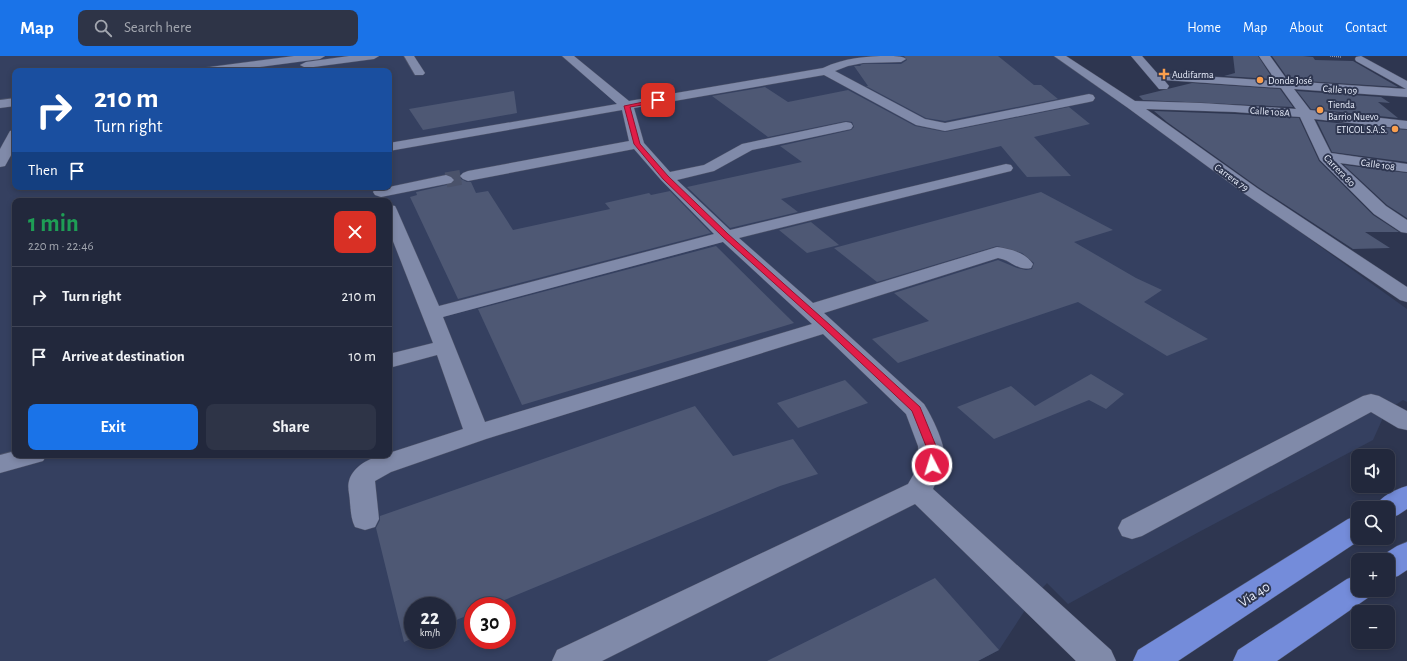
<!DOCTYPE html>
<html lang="en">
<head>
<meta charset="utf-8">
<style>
  :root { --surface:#22283c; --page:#2e3447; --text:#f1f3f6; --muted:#a2a6af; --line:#3f4456; --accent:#1a73e8 }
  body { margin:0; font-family:"Alegreya Sans",sans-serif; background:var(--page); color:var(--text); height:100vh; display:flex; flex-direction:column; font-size:15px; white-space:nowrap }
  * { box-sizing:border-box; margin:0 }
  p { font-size:13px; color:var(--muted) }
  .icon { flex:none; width:22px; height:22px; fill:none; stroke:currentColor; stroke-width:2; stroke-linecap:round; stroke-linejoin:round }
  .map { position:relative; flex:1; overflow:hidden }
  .details { position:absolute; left:12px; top:142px; width:380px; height:260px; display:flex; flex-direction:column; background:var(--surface); border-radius:8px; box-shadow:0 2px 6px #0003,0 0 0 1px var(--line) }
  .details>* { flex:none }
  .top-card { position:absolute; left:12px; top:12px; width:380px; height:122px; border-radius:8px; box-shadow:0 2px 6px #0003,0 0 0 1px var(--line); background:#1a4fa0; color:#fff; overflow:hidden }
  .fabs { position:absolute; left:1351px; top:393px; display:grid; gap:8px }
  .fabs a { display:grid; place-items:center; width:44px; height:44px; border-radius:8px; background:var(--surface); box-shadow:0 2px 6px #0003,0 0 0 1px var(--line); font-size:20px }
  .speed { position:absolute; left:404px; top:541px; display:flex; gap:8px; font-size:20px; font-weight:700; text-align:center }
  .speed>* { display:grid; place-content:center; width:52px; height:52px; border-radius:50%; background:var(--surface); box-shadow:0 2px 6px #0003,0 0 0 1px var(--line); line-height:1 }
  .speed small { font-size:10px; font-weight:400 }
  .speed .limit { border:6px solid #d22; background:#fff; color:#111 }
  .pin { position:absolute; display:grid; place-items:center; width:34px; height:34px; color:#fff; margin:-17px; border-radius:8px; box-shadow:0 2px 6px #0006 }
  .me { position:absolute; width:44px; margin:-22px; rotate:355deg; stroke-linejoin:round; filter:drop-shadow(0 0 3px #0008) }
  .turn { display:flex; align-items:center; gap:14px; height:84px; padding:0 16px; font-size:18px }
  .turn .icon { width:52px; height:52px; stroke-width:2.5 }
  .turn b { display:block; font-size:28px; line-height:34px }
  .then { display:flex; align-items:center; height:38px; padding:0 16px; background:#0003; gap:8px; font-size:15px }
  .round { display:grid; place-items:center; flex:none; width:42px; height:42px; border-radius:8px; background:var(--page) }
  .summary { display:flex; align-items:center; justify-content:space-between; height:68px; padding:0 16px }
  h1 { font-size:24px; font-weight:600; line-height:30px; color:#1e9e55 }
  .cta { display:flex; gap:8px; margin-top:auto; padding:8px 16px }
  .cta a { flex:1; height:46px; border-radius:8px; background:var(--accent); color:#fff; font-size:16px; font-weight:600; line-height:46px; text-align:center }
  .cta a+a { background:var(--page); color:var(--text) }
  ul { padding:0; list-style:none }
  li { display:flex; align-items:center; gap:12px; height:60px; padding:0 16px; border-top:1px solid var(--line) }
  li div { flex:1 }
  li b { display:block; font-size:15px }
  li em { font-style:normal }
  header { display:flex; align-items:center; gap:24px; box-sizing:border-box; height:56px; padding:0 20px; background:var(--accent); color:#fff }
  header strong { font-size:19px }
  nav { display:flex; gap:22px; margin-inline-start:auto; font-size:14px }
  .search { width:280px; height:36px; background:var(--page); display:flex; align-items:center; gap:10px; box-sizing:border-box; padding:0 14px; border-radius:8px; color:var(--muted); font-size:15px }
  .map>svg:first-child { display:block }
  .built { fill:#354060; fill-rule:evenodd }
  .building { fill:#4e5874 }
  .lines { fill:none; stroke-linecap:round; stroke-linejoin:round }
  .minor-tunnel { stroke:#4a526a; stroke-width:15; stroke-dasharray:15 8; stroke-linecap:butt }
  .minor-casing { stroke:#4d5369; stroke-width:1 }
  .highway-casing { stroke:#4d5369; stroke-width:1 }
  .path { stroke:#8e95a8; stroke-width:1.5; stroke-dasharray:1 1; stroke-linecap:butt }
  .minor { fill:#808aa9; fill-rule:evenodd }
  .highway { fill:#748cda; fill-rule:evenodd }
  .route { fill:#e11d48; stroke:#92132f }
  .poi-dot { fill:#fa9f4e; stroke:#2e3650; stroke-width:1.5 }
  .labels { text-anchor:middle; stroke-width:4; stroke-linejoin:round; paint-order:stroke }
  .far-poi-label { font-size:10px; fill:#e9eefc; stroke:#2e3650; text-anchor:start }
  .far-street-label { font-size:10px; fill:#e9eefc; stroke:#2e3650 }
  .near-street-label { font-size:14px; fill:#e9eefc; stroke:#2e3650 }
</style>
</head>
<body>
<header>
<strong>Map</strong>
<div class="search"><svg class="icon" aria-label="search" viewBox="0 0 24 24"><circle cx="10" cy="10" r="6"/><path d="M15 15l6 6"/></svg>Search here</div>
<nav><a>Home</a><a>Map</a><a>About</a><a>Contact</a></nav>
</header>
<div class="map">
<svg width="1407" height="605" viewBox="0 0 1407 605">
  <rect width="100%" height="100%" fill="#2e3650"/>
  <path class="built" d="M0,0h1055l352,253v93l-4,-2 -17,11 -13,29 -176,93 -129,71 -21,-21 -14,15 -34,52 -21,11h-978zM15,15h374v116h-374zM15,145h374v254h-374zM413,550h34v34h-34zM473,550h34v34h-34z"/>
  <g class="building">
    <polygon points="904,0 998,0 1034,29 1041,29 1058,43 945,65 926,62 866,30 868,30 854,10 861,10 860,9 863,8 901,8 907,4"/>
    <polygon points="1233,0 1258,0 1273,23 1224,20 1235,17"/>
    <polygon points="1272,0 1303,0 1313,1 1315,4 1353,5 1398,31 1289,24"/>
    <polygon points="1192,27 1280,33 1293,51 1143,44 1139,40"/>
    <polygon points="765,31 788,46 848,34 915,70 945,76 1069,51 1090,68 1034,81 1071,120 1027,121 1001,90 781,143 798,156 730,172 687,131 802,106 780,90 851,74 854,71 852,66 846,65 768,81 712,40"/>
    <polygon points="514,35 517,57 423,74 409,53"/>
    <polygon points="1297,35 1381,41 1390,47 1378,46 1398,62 1311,53"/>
    <polygon points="1154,55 1235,58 1299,62 1319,105 1373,159 1399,176 1365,176 1390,192 1353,193 1258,131 1167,66"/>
    <polygon points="1317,65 1407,74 1407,106 1332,96"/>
    <polygon points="1344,109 1407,117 1407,162 1387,149"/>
    <polygon points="461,123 467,126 471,126 476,137 488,135 513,174 610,153 605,147 649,137 651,139 670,135 711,177 458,243 410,141 417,139 416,136 451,128 455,124"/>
    <polygon points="1041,136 1113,174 1074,186 1136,222 1162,234 1144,246 1208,283 1167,300 1078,246 898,307 872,283 929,265 894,237 998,204 1017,212 1026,214 1032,213 1034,207 1022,197 997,190 877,226 834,192"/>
    <polygon points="811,166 839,189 807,197 779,174"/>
    <polygon points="716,190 794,267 522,349 478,253"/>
    <polygon points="1091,318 1124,338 1106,353 1089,344 994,383 957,351 1011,330 1035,350"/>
    <polygon points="845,324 868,347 798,372 777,347"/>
    <polygon points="695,350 733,400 793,383 818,418 780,430 490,550 473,550 473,557 447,568 447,550 413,550 413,582 404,586 376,472 380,464 380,460"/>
    <polygon points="935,522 999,594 978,605 767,605"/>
  </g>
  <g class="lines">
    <polyline class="minor-tunnel" points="446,124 468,120"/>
    <defs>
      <g id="minor">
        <polygon points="294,0 325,0 320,3 229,15 196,15 198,13 202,12"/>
        <polygon points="349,0 379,0 374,3 306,12 300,9 306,6"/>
        <polygon points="404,0 414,0 425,17 423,19 415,19"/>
        <path d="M562,0h12l55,45 194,-33c21,-10 43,-12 66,-12 5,0 14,0 17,3l-5,3 -38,1 -15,3 -13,5 90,48 20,4 144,-29 4,1 2,3 -2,3 -4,1 -144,29 -29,-6 -92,-50 -190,33 10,35 26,29 34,-7 38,-21 104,-22 5,1 2,3 -2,3 -99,21 -38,21 -37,9 53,50 276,-66 5,1 2,3 -2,3 -272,67 74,65 184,-56c13,2 28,5 36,17l-2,4c-14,3 -20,-8 -33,-10l-174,55 100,91c9,14 25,47 20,62 -2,8 -8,15 -11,23l178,161 5,11h-40l-161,-157 -313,157h-50l5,-11 351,-166 11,-19 -1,-19 -12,-32 -83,-80 -337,105 -95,33 -16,9 4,38 -4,8 -10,3 -10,-3c-4,-8 -4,-15 -5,-24 0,-7 -3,-16 -1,-22 4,-16 25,-26 40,-26v-2l74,-24 -26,-74 -48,13v-14l44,-11 -44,-112v-26l6,1 2,4 42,96 275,-72 -53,-54 -27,-31 -166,32 -5,-2 -3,-3 3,-3 5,-2 161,-30 -7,-31 -233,41v-8l228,-39zM723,186l89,82 -327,98 -42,-105z"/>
        <polygon points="1054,0 1066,0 1135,45 1201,47 1296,53 1281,32 1164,24 1169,30 1167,33 1159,33 1131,0 1142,0 1157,17 1276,25 1259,0 1270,0 1288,25 1406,33 1356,5 1355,3 1356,1 1361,0 1407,25 1407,41 1294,33 1310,54 1407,65 1407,73 1314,63 1331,97 1407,108 1407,116 1340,107 1386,150 1407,164 1407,177 1401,176 1374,158 1320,104 1300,61 1235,56 1146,53 1257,132 1407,231 1407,246 1400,244 1245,138 1128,52"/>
        <polygon points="15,42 15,50 0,52 0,44"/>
        <polygon points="15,74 15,92 5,110 0,111 0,93 10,75"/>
        <polygon points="446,119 451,121 454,124 451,127 381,141 375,139 373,136 375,133 389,131"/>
        <polygon points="1371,338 1379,340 1407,355 1407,374 1398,372 1371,356 1142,480 1132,483 1122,480 1118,472 1122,464 1363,340"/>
        <polygon points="15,395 15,399 47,399 43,405 0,417 0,399"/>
      </g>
      <g id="highway">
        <path d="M1407,430v23l-9,6 -10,4v-11h-14c7,-12 20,-18 33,-22z"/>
        <polygon points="1358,460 1358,482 1363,482 1178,605 1133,605 1138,594 1348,463"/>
        <polygon points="1407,486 1407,514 1398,520 1388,523 1388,504 1377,504 1378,502 1397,490"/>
        <polygon points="1358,519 1358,534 1372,534 1369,541 1277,605 1233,605 1238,594 1347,523"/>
      </g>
    </defs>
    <use href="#minor" class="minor-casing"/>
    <use href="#highway" class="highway-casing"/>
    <polyline class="path" points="1330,0 1341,1"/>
    <use href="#minor" class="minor"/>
    <use href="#highway" class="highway"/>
  </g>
  <polygon class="route" points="658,43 660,44 660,46 630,51 640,88 668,120 728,178 830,269 920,351 936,390 938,409 936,412 929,412 927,409 926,390 912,355 824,272 723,181 663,123 634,88 624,50"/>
  <g class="poi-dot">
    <path d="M1162 12h4v4h4v4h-4v4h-4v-4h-4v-4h4z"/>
    <circle cx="1260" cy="24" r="4"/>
    <circle cx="1320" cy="54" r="4"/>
    <circle cx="1395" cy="73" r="4"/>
  </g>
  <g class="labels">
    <g class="far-poi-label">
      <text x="1172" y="22">Audifarma</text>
      <text x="1268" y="28">Donde José</text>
      <text x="1328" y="52">Tienda<tspan x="1328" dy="12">Barrio Nuevo</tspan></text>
      <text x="1387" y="77" text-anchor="end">ETICOL S.A.S.</text>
    </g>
    <g class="far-street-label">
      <text transform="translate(1340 33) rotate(4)" y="4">Calle 109</text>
      <text transform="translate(1270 55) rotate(4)" y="4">Calle 108A</text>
      <text transform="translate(1378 108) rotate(8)" y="4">Calle 108</text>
      <text transform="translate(1340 114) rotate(46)" y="4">Carrera 80</text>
      <text transform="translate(1232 121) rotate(36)" y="4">Carrera 79</text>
    </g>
    <g class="near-street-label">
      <text transform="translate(1254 538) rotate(-33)" y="5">Vía 40</text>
    </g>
  </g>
</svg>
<div class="fabs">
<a><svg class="icon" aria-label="sound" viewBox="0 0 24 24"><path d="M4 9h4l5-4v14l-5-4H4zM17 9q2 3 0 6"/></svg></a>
<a><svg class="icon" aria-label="search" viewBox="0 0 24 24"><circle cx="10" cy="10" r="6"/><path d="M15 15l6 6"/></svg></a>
<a>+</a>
<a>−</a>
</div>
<div class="speed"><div>22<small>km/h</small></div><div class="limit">30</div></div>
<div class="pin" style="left:658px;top:44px;background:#d93025"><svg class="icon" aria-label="arrive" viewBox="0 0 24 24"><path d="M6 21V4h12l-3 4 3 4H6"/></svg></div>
<svg class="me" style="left:932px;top:409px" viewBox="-20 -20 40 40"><circle r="17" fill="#e11d48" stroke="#fff" stroke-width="3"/><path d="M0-11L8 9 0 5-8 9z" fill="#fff"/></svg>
<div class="top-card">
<div class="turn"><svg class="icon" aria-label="right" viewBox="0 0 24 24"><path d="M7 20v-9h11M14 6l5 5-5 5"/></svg><div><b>210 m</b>Turn right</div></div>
<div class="then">Then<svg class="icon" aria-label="arrive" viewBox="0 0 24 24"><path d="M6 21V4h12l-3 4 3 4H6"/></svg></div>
</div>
<section class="details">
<div class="summary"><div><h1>1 min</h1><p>220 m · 22:46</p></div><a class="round" style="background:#d93025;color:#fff"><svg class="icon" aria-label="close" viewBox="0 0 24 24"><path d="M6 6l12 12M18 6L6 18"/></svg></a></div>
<ul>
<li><svg class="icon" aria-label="right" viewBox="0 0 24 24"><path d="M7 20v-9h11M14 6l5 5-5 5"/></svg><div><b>Turn right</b></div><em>210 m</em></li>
<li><svg class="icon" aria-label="arrive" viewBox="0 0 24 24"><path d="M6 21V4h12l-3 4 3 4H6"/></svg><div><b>Arrive at destination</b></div><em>10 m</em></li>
</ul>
<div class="cta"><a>Exit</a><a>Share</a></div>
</section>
</div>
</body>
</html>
